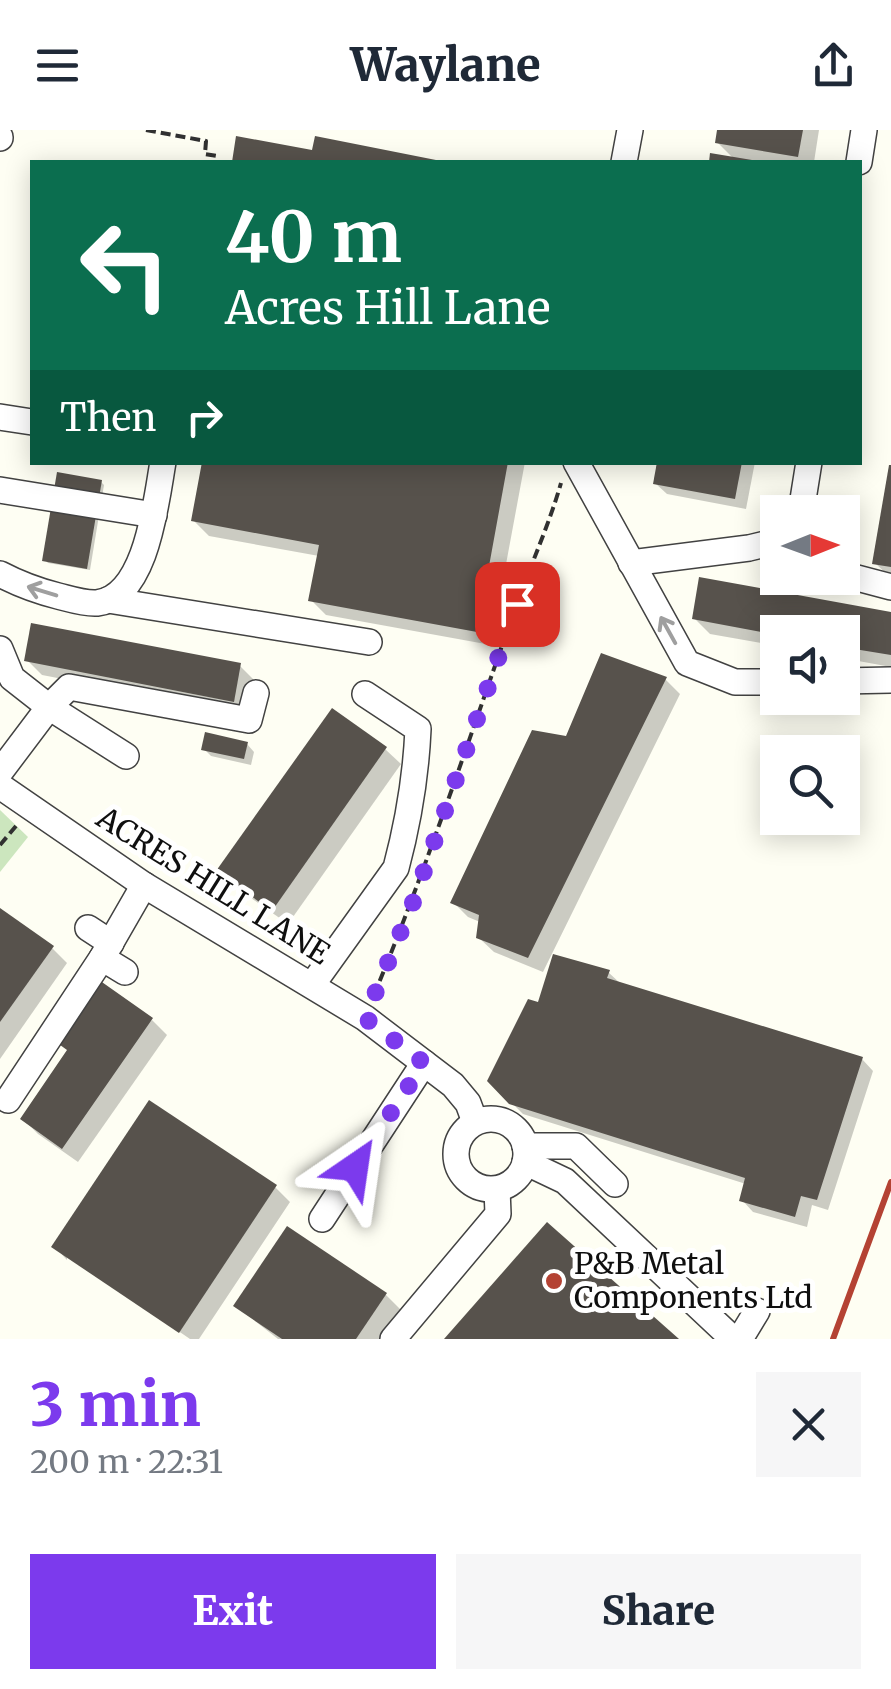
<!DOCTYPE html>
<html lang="en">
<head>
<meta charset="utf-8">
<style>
  :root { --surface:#fff; --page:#f6f6f7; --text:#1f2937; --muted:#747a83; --accent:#7c3aed }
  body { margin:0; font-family:Merriweather,serif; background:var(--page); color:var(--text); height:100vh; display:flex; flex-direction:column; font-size:38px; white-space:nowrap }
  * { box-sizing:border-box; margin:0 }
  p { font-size:32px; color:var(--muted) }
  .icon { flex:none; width:55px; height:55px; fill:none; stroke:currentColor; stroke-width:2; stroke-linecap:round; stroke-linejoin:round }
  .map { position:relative; height:1209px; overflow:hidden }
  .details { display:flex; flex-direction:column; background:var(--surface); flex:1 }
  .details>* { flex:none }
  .hud { position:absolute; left:30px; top:30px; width:832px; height:305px; border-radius:0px; box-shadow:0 5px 25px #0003; background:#0b6e4f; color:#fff; overflow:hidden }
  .needle { width:65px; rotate:89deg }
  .controls { position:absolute; left:760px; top:365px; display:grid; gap:20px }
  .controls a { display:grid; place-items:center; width:100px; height:100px; border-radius:0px; background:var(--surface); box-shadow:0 5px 25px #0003; font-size:50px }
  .pin { position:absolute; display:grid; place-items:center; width:85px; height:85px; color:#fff; margin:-42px; border-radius:20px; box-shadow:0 5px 15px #0006 }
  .me { position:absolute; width:110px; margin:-55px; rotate:32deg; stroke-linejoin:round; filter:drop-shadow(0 0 8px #0008) }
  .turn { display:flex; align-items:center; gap:35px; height:210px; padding:0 30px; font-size:45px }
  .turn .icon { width:130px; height:130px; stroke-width:2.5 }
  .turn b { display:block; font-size:70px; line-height:85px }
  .then { display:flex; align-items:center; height:95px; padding:0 30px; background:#0003; gap:20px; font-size:38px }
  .round { display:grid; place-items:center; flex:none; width:105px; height:105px; border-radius:0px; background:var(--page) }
  .overview { display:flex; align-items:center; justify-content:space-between; height:170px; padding:0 30px }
  h1 { font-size:60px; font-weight:800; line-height:75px; color:var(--accent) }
  .primary-button { display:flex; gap:20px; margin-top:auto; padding:20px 30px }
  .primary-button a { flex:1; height:115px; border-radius:0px; background:var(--accent); color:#fff; font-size:40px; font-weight:800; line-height:115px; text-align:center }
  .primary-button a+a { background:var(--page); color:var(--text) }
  header { display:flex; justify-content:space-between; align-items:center; height:130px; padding:0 30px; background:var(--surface); font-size:45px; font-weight:800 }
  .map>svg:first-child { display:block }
  .green { fill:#cce6be }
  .shadow { fill:#0003 }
  .building { fill:#57524c }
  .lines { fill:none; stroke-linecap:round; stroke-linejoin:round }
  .minor-casing { stroke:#424242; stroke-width:28 }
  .path { stroke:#313131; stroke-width:4; stroke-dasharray:10 5; stroke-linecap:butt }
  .minor { stroke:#fff; stroke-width:25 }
  .rail { stroke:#b44233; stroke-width:6 }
  .oneway { stroke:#9f9f9f }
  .route { stroke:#7c3aed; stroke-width:18; stroke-dasharray:0 32.4 }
  .poi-dot { fill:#b44233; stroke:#fff; stroke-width:4 }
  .labels { text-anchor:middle; stroke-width:10; stroke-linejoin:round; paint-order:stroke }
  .street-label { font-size:30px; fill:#0f0f0f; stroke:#fff }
  .poi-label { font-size:30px; fill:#0f0f0f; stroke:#fff; text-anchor:start }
</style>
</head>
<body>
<header><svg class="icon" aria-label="menu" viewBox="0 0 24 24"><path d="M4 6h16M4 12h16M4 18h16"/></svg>Waylane<svg class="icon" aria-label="share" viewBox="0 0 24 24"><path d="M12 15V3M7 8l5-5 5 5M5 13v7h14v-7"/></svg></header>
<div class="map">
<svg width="891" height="1209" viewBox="0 0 891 1209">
  <rect width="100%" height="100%" fill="#fefef3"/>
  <polygon class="green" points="0,680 28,707 0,742"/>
  <g class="shadow">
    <polygon points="720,0 819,0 814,32 711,32 712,26 735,30 718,13"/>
    <polygon points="238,9 314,23 317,9 443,32 234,32"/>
    <polygon points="205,332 525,332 491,515 326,485 311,470 319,426 209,406 194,391"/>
    <polygon points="659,332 755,332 746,379 667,364 655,353"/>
    <polygon points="891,341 891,448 875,433"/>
    <polygon points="101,352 104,355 90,440 48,433 45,430"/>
    <polygon points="891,485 891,537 842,528 842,502 778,502 778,516 710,504 694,488"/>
    <polygon points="27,530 240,536 255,551 249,585 42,545"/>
    <polygon points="665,549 680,564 543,842 494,822 478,807 480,792 468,787 453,772 568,609"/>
    <polygon points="333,581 385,619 401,634 288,794 234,756 219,741"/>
    <polygon points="247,614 254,622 251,635 211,626 204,619"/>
    <polygon points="0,781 52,818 67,833 0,929"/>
    <polygon points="608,842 621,854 862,929 873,941 828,1080 812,1075 807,1097 753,1082 742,1070 746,1054 523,984 490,951 540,875"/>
    <polygon points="152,890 167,905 78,1032 38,1004 23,989"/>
    <polygon points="275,1057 290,1072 199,1209 190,1209 67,1125 67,1130 54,1116"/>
    <polygon points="386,1165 401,1180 381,1209 278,1209 236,1176"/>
  </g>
  <g class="building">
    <polygon points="717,0 803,0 798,27 715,13"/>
    <polygon points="236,6 312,20 315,6 446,32 232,32"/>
    <polygon points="710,23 752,30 752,32 709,32"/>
    <polygon points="202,332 508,332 477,502 308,471 319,415 191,391"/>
    <polygon points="657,332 742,332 735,369 653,354"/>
    <polygon points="889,335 891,335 891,437 872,434"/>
    <polygon points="57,342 102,350 87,439 42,431"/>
    <polygon points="699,447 891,482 891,525 842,517 842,502 778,505 692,489"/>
    <polygon points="31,493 241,533 234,572 24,531"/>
    <polygon points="601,523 667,547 528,828 476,808 479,785 450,773 532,600 566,606"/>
    <polygon points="332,578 387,617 272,781 216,741"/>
    <polygon points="205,602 248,612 244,629 201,620"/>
    <polygon points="0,778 54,816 0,892"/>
    <polygon points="553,824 610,840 607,848 863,927 817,1070 801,1066 795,1087 739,1071 745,1048 509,974 487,951 528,869 538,872"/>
    <polygon points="99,850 153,888 62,1019 20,989 67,920 56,912"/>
    <polygon points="149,970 277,1055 179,1203 51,1117"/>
    <polygon points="547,1092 679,1209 444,1209"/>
    <polygon points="287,1096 387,1163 356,1209 282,1209 233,1176"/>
  </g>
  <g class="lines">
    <defs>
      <g id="minor">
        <polyline points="0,7 0,8"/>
        <polyline points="624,32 630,0"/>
        <polyline points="859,32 864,0"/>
        <polyline points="0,287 32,292"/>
        <polyline points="576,332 687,533 735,552 778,552"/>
        <polyline points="0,360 154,385"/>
        <polyline points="801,382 809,332"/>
        <polyline points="631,433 749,418 778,411"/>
        <path d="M0,444c19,10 38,17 58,22 12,3 27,8 39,7 50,-6 59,-102 66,-141"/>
        <polyline points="842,444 891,457"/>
        <polyline points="108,470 369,512"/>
        <polyline points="0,519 12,548 49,577 69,557 249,590 256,563"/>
        <polyline points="842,551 891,550"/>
        <polyline points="0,642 49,577 126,626"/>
        <polyline points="0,656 144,755 365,888 453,955 468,973 475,992"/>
        <polyline points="88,798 111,813"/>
        <polyline points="102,828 125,842"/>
        <path d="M312,855l84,-117c12,-45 20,-93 22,-139l-53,-35"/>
        <polyline points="8,970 102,828 144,755"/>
        <circle cx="491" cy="1024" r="35"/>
        <polyline points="525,1016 576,1016 615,1054"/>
        <polyline points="525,1032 565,1051 733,1209"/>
        <polyline points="322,1089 424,933"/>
        <polyline points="393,1209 498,1084 497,1059"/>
        <polyline points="740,1209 757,1181"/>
      </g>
    </defs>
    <use href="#minor" class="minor-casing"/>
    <g class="path">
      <polyline points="146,0 206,11 205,24 217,26"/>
      <polyline points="0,715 16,696"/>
      <path d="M374,865c53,-128 96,-259 142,-389 15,-42 33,-81 45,-123"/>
    </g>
    <use href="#minor" class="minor"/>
    <polyline class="rail" points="833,1209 891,1052"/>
  </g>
  <defs><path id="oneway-shaft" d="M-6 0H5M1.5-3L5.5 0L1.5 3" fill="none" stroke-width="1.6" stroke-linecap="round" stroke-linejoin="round" transform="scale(2.5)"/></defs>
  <g class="oneway">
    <use href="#oneway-shaft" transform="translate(42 461) rotate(-163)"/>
    <use href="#oneway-shaft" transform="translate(668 500) rotate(-119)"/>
  </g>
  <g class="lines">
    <polyline class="route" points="355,1037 424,933 365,888 414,770 517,474"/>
  </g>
  <circle class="poi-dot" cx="554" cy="1151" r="10"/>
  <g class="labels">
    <g class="street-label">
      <text transform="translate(213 756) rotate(32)" y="10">ACRES HILL LANE</text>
    </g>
    <g class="poi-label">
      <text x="574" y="1144">P&amp;B Metal<tspan x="574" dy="34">Components Ltd</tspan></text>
    </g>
  </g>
</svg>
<div class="controls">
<a><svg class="needle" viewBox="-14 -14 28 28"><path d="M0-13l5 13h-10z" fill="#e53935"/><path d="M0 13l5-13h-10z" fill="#747a83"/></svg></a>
<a><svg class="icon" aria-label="sound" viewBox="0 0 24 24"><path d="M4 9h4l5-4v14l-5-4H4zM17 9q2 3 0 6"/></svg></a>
<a><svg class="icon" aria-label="search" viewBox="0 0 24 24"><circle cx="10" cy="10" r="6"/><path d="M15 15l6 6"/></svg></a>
</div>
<div class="pin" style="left:517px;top:474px;background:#d93025"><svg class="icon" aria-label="arrive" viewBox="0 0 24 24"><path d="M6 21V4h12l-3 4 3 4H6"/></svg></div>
<svg class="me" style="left:355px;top:1037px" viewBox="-20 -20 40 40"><path d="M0-17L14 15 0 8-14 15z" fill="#7c3aed" stroke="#fff" stroke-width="4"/></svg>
<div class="hud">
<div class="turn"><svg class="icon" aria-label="left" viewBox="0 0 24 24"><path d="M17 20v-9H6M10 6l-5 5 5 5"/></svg><div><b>40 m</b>Acres Hill Lane</div></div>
<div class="then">Then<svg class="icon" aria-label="right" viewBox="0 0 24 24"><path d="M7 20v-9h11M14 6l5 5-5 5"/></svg></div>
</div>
</div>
<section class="details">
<div class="overview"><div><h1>3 min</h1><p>200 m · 22:31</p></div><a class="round"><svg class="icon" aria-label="close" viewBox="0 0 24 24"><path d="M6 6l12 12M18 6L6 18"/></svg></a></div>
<div class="primary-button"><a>Exit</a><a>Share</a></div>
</section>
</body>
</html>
